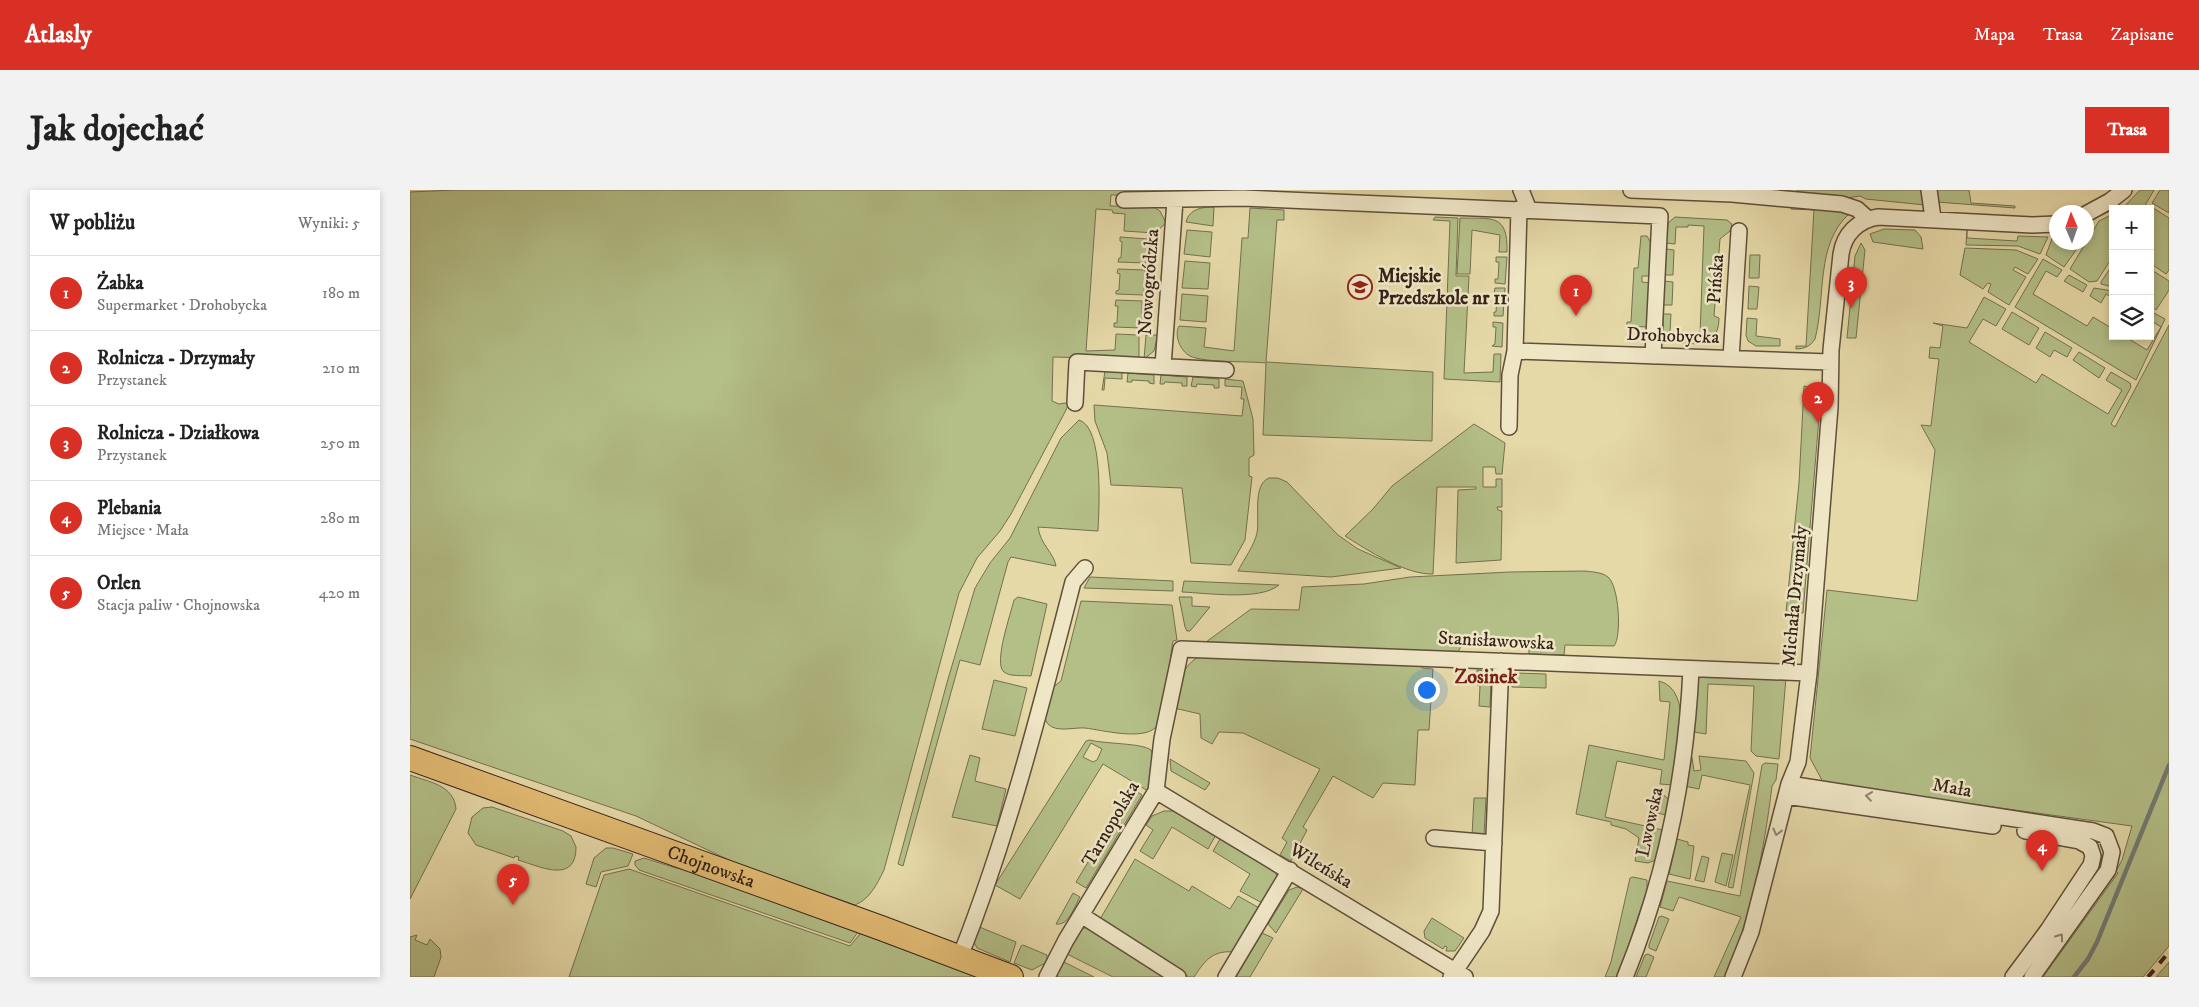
<!DOCTYPE html>
<html lang="pl">
<head>
<meta charset="utf-8">
<style>
  :root { --surface:#fff; --page:#f2f2f2; --text:#222; --muted:#767676; --line:#e0e0e0; --accent:#d93025 }
  body { margin:0; font-family:"IM FELL DW Pica",serif; background:var(--page); color:var(--text) }
  .controls { position:absolute; right:15px; top:15px; display:grid; overflow:hidden; border-radius:0px; box-shadow:0 2px 8px #0003 }
  .controls button { width:45px; height:45px; display:grid; place-items:center; padding:0; border:0; border-bottom:1px solid var(--line); background:var(--surface); color:var(--text); font:25px sans-serif }
  .compass { position:absolute; left:1639px; top:15px; width:45px; height:45px; border-radius:50%; background:var(--surface); box-shadow:0 2px 8px #0003; rotate:358deg }
  .you { position:absolute; left:1016px; top:499px; width:18px; height:18px; margin:-12px; border:4px solid #fff; border-radius:50%; background:#1a73e8; box-shadow:0 0 0 8px #1a73e833 }
  .badge { display:grid; place-items:center; width:32px; height:32px; border-radius:50%; background:var(--accent); color:#fff; font-size:16px; font-weight:700 }
  .pin { position:absolute; translate:-50% -41px; filter:drop-shadow(0 1px 2px #0008) }
  .pin::after { content:''; position:absolute; top:26px; width:18px; height:15px; background:inherit; clip-path:polygon(0 0,100% 0,50% 100%) }
  .list { margin:0; padding:0; list-style:none }
  h2 { display:flex; justify-content:space-between; align-items:center; height:65px; margin:0; padding:0 20px; font-size:21px }
  h2 small { font-size:16px; font-weight:400; color:var(--muted) }
  .list li { display:grid; grid-template-columns:32px 1fr auto; gap:15px; align-items:center; box-sizing:border-box; height:75px; padding:0 20px; border-top:1px solid var(--line) }
  .list b { display:block; font-size:19px; white-space:nowrap }
  .list p { margin:0; font-size:16px; white-space:nowrap; color:var(--muted) }
  .list em { font-size:16px; font-style:normal; color:var(--muted) }
  .icon { flex:none; width:28px; height:28px; fill:none; stroke:currentColor; stroke-width:2; stroke-linecap:round; stroke-linejoin:round }
  .map { position:relative; flex:none; width:1759px; height:787px; overflow:hidden; border-radius:0px }
  header { display:flex; align-items:center; gap:30px; box-sizing:border-box; height:70px; padding:0 25px; background:var(--accent); color:#fff }
  header strong { font-size:24px }
  nav { display:flex; gap:28px; margin-inline-start:auto; font-size:18px }
  .intro { display:flex; align-items:center; justify-content:space-between; box-sizing:border-box; height:120px; padding:0 30px }
  h1 { margin:0; font-size:35px }
  .button { padding:12px 22px; border-radius:0px; background:var(--accent); color:#fff; font-size:18px; font-weight:700 }
  main { display:flex; gap:30px; padding:0 30px }
  aside { flex:1; background:var(--surface); border-radius:0px; box-shadow:0 2px 8px #0003 }
  .map>svg:first-child { display:block }
  .green { fill:#b4bf88; stroke:#747050; fill-rule:evenodd }
  .lines { fill:none; stroke-linecap:round; stroke-linejoin:round }
  .stream { stroke:#727b75; stroke-width:4.5 }
  .street-casing { stroke:#604f3c; stroke-width:18 }
  .primary-casing { stroke:#342118; stroke-width:26 }
  .street { stroke:#efe6c6; stroke-width:15 }
  .primary { stroke:#e3bc74; stroke-width:24 }
  .rail { stroke:#342118; stroke-width:4; stroke-dasharray:9 9; stroke-linecap:butt }
  .oneway { stroke:#92846f }
  .labels { text-anchor:middle; dominant-baseline:central; stroke-width:5; stroke-linejoin:round; paint-order:stroke }
  .poi-label { font-size:19px; font-weight:bold; fill:#342118; stroke:#efe6c6; text-anchor:start }
  .street-label { font-size:19px; fill:#342118; stroke:#efe6c6 }
  .neighbourhood-label { font-size:20px; font-weight:bold; fill:#7a1f14; stroke:#efe6c6 }
</style>
</head>
<body>
<header>
<strong>Atlasly</strong>
<nav><a>Mapa</a><a>Trasa</a><a>Zapisane</a></nav>
</header>
<div class="intro"><h1>Jak dojechać</h1><a class="button">Trasa</a></div>
<main>
<aside>
<h2>W pobliżu<small>Wyniki: 5</small></h2>
<ul class="list">
<li><span class="badge">1</span><div><b>Żabka</b><p>Supermarket · Drohobycka</p></div><em>180 m</em></li>
<li><span class="badge">2</span><div><b>Rolnicza - Drzymały</b><p>Przystanek</p></div><em>210 m</em></li>
<li><span class="badge">3</span><div><b>Rolnicza - Działkowa</b><p>Przystanek</p></div><em>250 m</em></li>
<li><span class="badge">4</span><div><b>Plebania</b><p>Miejsce · Mała</p></div><em>280 m</em></li>
<li><span class="badge">5</span><div><b>Orlen</b><p>Stacja paliw · Chojnowska</p></div><em>420 m</em></li>
</ul>
</aside>
<div class="map">
<svg width="1759" height="787" viewBox="0 0 1759 787">
  <rect width="100%" height="100%" fill="#e6d9a8"/>
  <filter id="stains"><feTurbulence type="fractalNoise" baseFrequency=".004" numOctaves="4"/><feColorMatrix values="0 0 0 0 .2 0 0 0 0 .09 0 0 0 0 .02 0 0 0 .5 -.17"/></filter>
  <radialGradient id="worn" r=".72"><stop offset=".6" stop-color="#630" stop-opacity="0"/><stop offset="1" stop-color="#630" stop-opacity=".3"/></radialGradient>
  <path class="green" d="M45,0h731l-8,5h-67l-1,11h42l8,5 6,12 -11,10 -31,-2 1,-17 -12,-1 -1,-3 -16,-1 -10,142 29,-1 1,-16 23,1v24l-86,-2 -1,44 7,3 6,-1 3,2 -2,5 -55,104 -11,17 -23,27 -18,35 -75,277c-7,14 -14,29 -29,35l-122,-43 -97,-46 -226,-77v-547z
    M1387,0h126l2,15 -59,-6 -6,-3 -14,2 -49,-3z
    M1524,0h35l2,13 44,3v2l-78,-6z
    M1730,0h14l-11,19h-21z
    M1750,0h9v23l-17,-10z
    M1382,15l38,3 20,5c-35,30 -24,85 -35,126 -4,7 -11,10 -19,10v-3h10l8,-136 -23,-1z
    M1740,16l19,12v52l-3,4 -16,-11z
    M804,17l-1,19 -27,-4c3,-13 16,-15 28,-15z
    M840,18l34,2v10h-7l-11,142 167,10 -1,69 -169,-6 3,-72c-18,-2 -61,0 -76,-7 -10,-5 -16,-21 -11,-30l27,2 -2,19 30,4 8,-113h6z
    M1703,24v42l-16,25 -8,1 -19,-13 29,-48z
    M1025,27l23,1 -2,58h13l-5,97 29,-1 1,-18h7l-1,28 -56,-3 6,-158 -17,-1z
    M1265,27l52,3 5,4 -2,7 -10,8 -6,77 5,2c0,31 -26,27 -49,23l-7,-8v-19h8l-1,18h13v3h17l4,-109 -16,-1v2h-12l-1,17 -9,-1 2,-20z
    M1050,28c32,1 48,-5 47,34h-8l1,-17 -28,-5 -2,44h-13z
    M1557,38v10l50,3 1,-5 30,1 -8,17 -22,-8 -52,-1z
    M1474,39l31,1 6,7 2,12 -50,-7 -3,-8z
    M777,40l25,2 -2,25 -26,-3z
    M1646,45v7l25,1 -17,24 -18,-12 7,-19z
    M1231,46h6l4,7 -1,33h-8v6l8,1 -3,44 -20,-1v-4h4l3,-54h4z
    M710,47l28,2 -2,24 -28,-1 1,-4h2l1,-16 -2,-1z
    M1451,53l4,7 -9,88h-9l8,-82z
    M1555,58l51,2 22,9 -10,15 -13,-7 -2,3 13,7 -17,28 -21,-13 3,-8 -3,-1 -5,6 -23,-14z
    M1256,59l8,1 -1,25h-8z
    M1340,65h10l-1,23h-10z
    M1086,67h11l-2,27 -10,-1v-4h3l1,-17h-3z
    M1633,69l19,11 -5,7 -11,-6 -13,23 54,32 6,-9 20,12v7h11l23,14 14,-23 -11,-7 4,-7 11,6 -29,61 -121,-73z
    M775,71l25,2 -2,26 -26,-1z
    M1703,74v23l-12,-3v-2z
    M708,79l27,1 -1,25 -28,-1v-3l3,-1 1,-16 -3,-1z
    M1740,79l19,12v9l-13,20 -6,-4z
    M1659,85l18,10 -4,7 -19,-11z
    M1254,91l9,1 -1,23h-9z
    M1339,96l10,1 -2,22h-9z
    M1085,98h10l-2,28h-9v-4h2l1,-17 -3,-1z
    M1684,98l19,3v7l-7,-4 -5,9 -11,-7z
    M772,104l26,2 -2,26 -26,-2z
    M1574,107l22,12 -10,17 -13,-7 -14,23 67,41 6,-9 66,40 14,-24 -16,-10 5,-8 19,11 1,4 -20,37 4,3 54,-102v621l-26,31h-100l75,-104 -2,-2 6,-11 10,-34 -308,-42 -14,-26 17,-168 90,11 18,-151 -14,-25 10,1 8,-67 -10,-1 1,-11 10,1 3,-22 -10,-3 34,5z
    M706,110l26,1v27l-28,-1v-4h3l1,-17h-3z
    M1602,122l27,16 -10,17 -27,-16z
    M1337,128l10,1 -1,17 24,3v7h-24l-8,-5 -2,-6z
    M1083,132l10,1 -1,24 -10,-1 3,-2 1,-17h-3z
    M1635,142l27,16 -5,9 -13,-7 -4,7 -14,-9z
    M736,145h12l-4,16 -10,8z
    M1669,162l26,16 -6,10 -26,-18z
    M695,181l17,1v7l-17,-1 -1,12h-2z
    M718,183l26,2v9l-5,-1v-2l-17,-1v2h-5z
    M751,185l26,2v9h-5v-3l-17,-1 -1,2h-4z
    M783,187l26,2v9h-5v-3l-17,-1 -1,3 -5,-1z
    M815,189l18,2 10,38 1,36 -5,3v18l3,1 -7,63 -14,25 -40,-2 -9,-75 -71,-3 -4,-32 -12,-32 -1,-16 148,11 2,-17h-3l1,-12 -17,-1z
    M1394,196l6,1 10,18 -17,208 -17,-1 13,-129z
    M669,230c25,7 20,89 19,111l-60,-4c2,17 16,26 18,39l-45,-9 -3,5 -28,103 -20,-5 -57,206 -5,-2 50,-185 27,-91 15,-25 20,-25 51,-100z
    M1064,234l31,19 -3,31h-6l-1,-7h-12v20h13v-8h6v28h-5l1,3 4,1 -1,49 -45,3 2,-73 18,-1v-2h-39l-4,87c-27,1 -66,-24 -88,-38l28,-27 19,-23z
    M859,288h9l9,4 51,53 20,14 43,19 -70,9 -93,-6c6,-12 16,-25 19,-38 3,-15 -5,-48 12,-55z
    M1175,381c7,1 17,1 23,6 11,9 14,59 6,69l-49,-1 -1,10 -35,-1v-13l-63,-2 -9,14 -251,-11 45,-33 48,1 3,-23 62,-3 46,-7 100,-5z
    M680,387l83,4v10l-89,-3z
    M774,391l95,4c-19,16 -72,8 -97,7z
    M608,407l29,7 -16,72c-8,-1 -21,1 -27,-4 -11,-8 7,-59 10,-72z
    M769,407h13v9l18,1 -20,24h-3l-2,-4z
    M671,411l91,4 5,35 -4,1c-3,16 -8,75 -17,86 -13,14 -54,3 -71,1 -10,-1 -29,5 -37,-4 -7,-8 -1,-24 0,-33l13,-10z
    M790,466l222,6v6l11,1 -4,61h-11l-3,55 -32,-2 -10,15 -40,-22 -30,51 4,3 -16,31 -11,-6 7,-13 -5,-4 38,-69 -77,-36 -24,-1 -7,12 -11,-6 -1,-24 -26,-6c4,-20 5,-41 26,-52z
    M1067,480l8,1 6,7 -1,29 -11,-1 1,-20 -3,-1z
    M1107,483l29,1v14l-34,-1v-10z
    M1289,485l87,3 -7,81 -23,-3 -5,-5 3,-65 -46,-2 -2,50 -12,-2 1,-52z
    M584,490l33,8 -12,48 -33,-7z
    M1249,491c36,9 18,77 15,104l-14,-1 2,-14 -45,-9 -12,56 58,13 3,-15 -9,-2 4,-20 10,8 -15,59 -8,3 -13,-2 4,-23 -13,-9 -15,-4v-3l-35,-8 13,-69 75,15 6,-58 -10,-1z
    M680,550c15,4 52,3 61,10l5,13 -8,28 -45,-27 -83,135 -25,-14 91,-144zM681,553l11,6 -5,11 -4,2 -10,-5z
    M560,565l10,3 -5,23 31,8 -9,37 -45,-9z
    M1289,566l47,5 8,12 -21,115 -5,-1 22,-102 -48,-10 -3,14 -15,-3 5,-26 3,-3 2,14 7,-1z
    M760,569l40,24 -5,7 -34,-19z
    M1355,573l13,1 -2,16 -4,6c-8,66 -21,129 -46,191h-12l27,-60 -62,-20 -6,14 -13,-4 7,-26 73,15 22,-131z
    M0,585c19,7 44,10 46,34l-46,90z
    M723,599l9,6 -18,30 -10,-6z
    M1064,608h12l-2,37 -12,1z
    M82,617l71,24 8,5 5,11c0,38 -37,19 -58,13l1,-3 -4,-1 -1,2 -38,-13 -8,-12 4,-16 11,-9z
    M754,621h13l40,22 -9,16 -36,-22 -19,32 -13,-8 13,-21 -7,-5 6,-9z
    M701,634l10,6 -35,58 -10,-6z
    M812,646l53,33 2,9 -13,26 -24,-13 10,-17 -37,-23z
    M1267,649l11,3v3l6,1 -4,33 -21,-5z
    M196,658h7l20,6 -5,12 -27,6 -5,15 -10,-3 8,-26z
    M1312,663l11,2 -7,31 -11,-4z
    M1292,666l7,2 -5,24 -9,-2z
    M234,668l32,10 33,6 152,54 -11,15 -211,-73 -4,-5v-4z
    M725,669l54,32 3,-5 38,23 8,-13 23,13 -25,43c-23,-2 -30,7 -42,25h-5l-90,-56z
    M219,679l221,77 14,-17 122,48h-417l35,-102z
    M1223,687l14,3v10l-29,87h-13l6,-15 19,-84z
    M887,697l6,2 -27,44 -8,-9 21,-34z
    M663,703l7,4c-6,10 -11,29 -24,27z
    M1252,726l7,3 -13,32 -7,-3v-3l10,-28z
    M1022,728l32,20 -9,13h-9l1,-4 -2,-1 -2,3 -18,-11 -1,-7z
    M567,736l39,16 -6,20 -33,-14 -4,-8z
    M674,738h6l81,49h-58l-48,-24 14,-23z
    M852,743l11,5 -23,39h-14z
    M7,745l-2,5 12,5 3,-6 10,10 1,8 -7,20h-24v-40z
    M613,755l24,10v7l-15,8 -18,-7 7,-17z
    M1238,764l6,3 -8,20h-10l9,-22z
    M652,772l4,1 28,14h-36l-1,-4z
    M1759,772v15h-13z"/>
  <g class="lines">
    <path class="stream" d="M1664,787l14,-18 9,-17 72,-177"/>
    <defs>
      <path id="street" d="M1111,0l8,20
        M1221,0l101,4 110,10 15,5 11,10
        M1519,0l4,28
        M714,10l119,-2 417,18 -7,140
        M1676,24l24,-13 14,-11
        M1105,161l315,11
        M1321,168l8,-127
        M753,176l12,-166
        M665,213l2,-41 149,8
        M1099,237l1,-52 5,-24 4,-142
        M1379,594l304,47 13,5 6,16 -4,18 -76,107
        M746,601l309,186
        M1376,606l207,30
        M1024,648l60,5
        M671,725l97,62
        M550,767c49,-124 80,-247 113,-375l12,-14
        M637,787l19,-37 90,-149 6,-52 19,-90 628,24
        M816,787l64,-107
        M1041,787l31,-46 9,-20 10,-250
        M1215,787c40,-97 61,-203 66,-307
        M1323,787l18,-45 38,-148 9,-22 11,-89 21,-266 1,-57 10,-96c3,-20 17,-34 37,-37l154,8 24,-1
        M1603,787l35,-47 43,-65 2,-9 -3,-9 -11,-6 -54,-10"/>
      <g id="primary">
        <path id="s1" d="M0,568l471,170 130,49"/>
      </g>
    </defs>
    <use href="#street" class="street-casing"/>
    <use href="#primary" class="primary-casing"/>
    <use href="#street" class="street"/>
    <use href="#primary" class="primary"/>
    <path class="rail" d="M1738,787l21,-25"/>
  </g>
  <defs><path id="oneway-chevron" d="M-2-3.5L2.5 0L-2 3.5" fill="none" stroke-width="1.6" stroke-linecap="round" stroke-linejoin="round" transform="scale(1.25)"/></defs>
  <g class="oneway">
    <use href="#oneway-chevron" transform="translate(1459 606) rotate(-172)"/>
    <use href="#oneway-chevron" transform="translate(1367 642) rotate(104)"/>
    <use href="#oneway-chevron" transform="translate(1650 747) rotate(-54)"/>
  </g>
  <defs>
    <symbol id="school-ring" viewBox="-11 -11 22 22"><circle r="9.5" fill="#efe6c6" stroke="#8f2418" stroke-width="1.5"/><path d="M0-5L7-2L0 1L-7-2ZM-4 1L0 2.5L4 1V4Q0 6-4 4Z" fill="#8f2418"/></symbol>
  </defs>
  <g fill-rule="evenodd">
    <use href="#school-ring" x="936" y="83" width="28" height="28"/>
  </g>
  <g class="labels">
    <g class="poi-label">
      <text x="968" y="86">Miejskie<tspan x="968" dy="22">Przedszkole nr 11</tspan></text>
    </g>
    <g class="street-label">
      <text transform="translate(1306 89) rotate(-86)">Pińska</text>
      <text transform="translate(739 92) rotate(-86)">Nowogródzka</text>
      <text transform="translate(1263 146) rotate(2)">Drohobycka</text>
      <text transform="translate(1385 406) rotate(-85)">Michała Drzymały</text>
      <text transform="translate(1086 451) rotate(3)">Stanisławowska</text>
      <text transform="translate(1542 598) rotate(10)">Mała</text>
      <text transform="translate(1240 632) rotate(-78)">Lwowska</text>
      <text transform="translate(701 634) rotate(-60)">Tarnopolska</text>
      <text transform="translate(911 676) rotate(31)">Wileńska</text>
      <text stroke="none"><textPath href="#s1" startOffset="320">Chojnowska</textPath></text>
    </g>
    <g class="neighbourhood-label">
      <text x="1076" y="487">Zosinek</text>
    </g>
  </g>
  <rect width="100%" height="100%" filter="url(#stains)"/>
  <rect width="100%" height="100%" fill="url(#worn)"/>
</svg>
<div class="controls">
<button>+</button>
<button>−</button>
<button><svg class="icon" aria-label="layers" viewBox="0 0 24 24"><path d="M12 4l9 5-9 5-9-5zM3 14l9 5 9-5"/></svg></button>
</div>
<svg class="compass" viewBox="-18 -18 36 36"><path d="M0-13l5 13h-10z" fill="#e53935"/><path d="M0 13l5-13h-10z" fill="#767676"/></svg>
<div class="you"></div>
<div class="pin badge" style="left:1166px;top:126px">1</div>
<div class="pin badge" style="left:1408px;top:233px">2</div>
<div class="pin badge" style="left:1441px;top:118px">3</div>
<div class="pin badge" style="left:1632px;top:681px">4</div>
<div class="pin badge" style="left:103px;top:715px">5</div>
</div>
</main>
</body>
</html>
